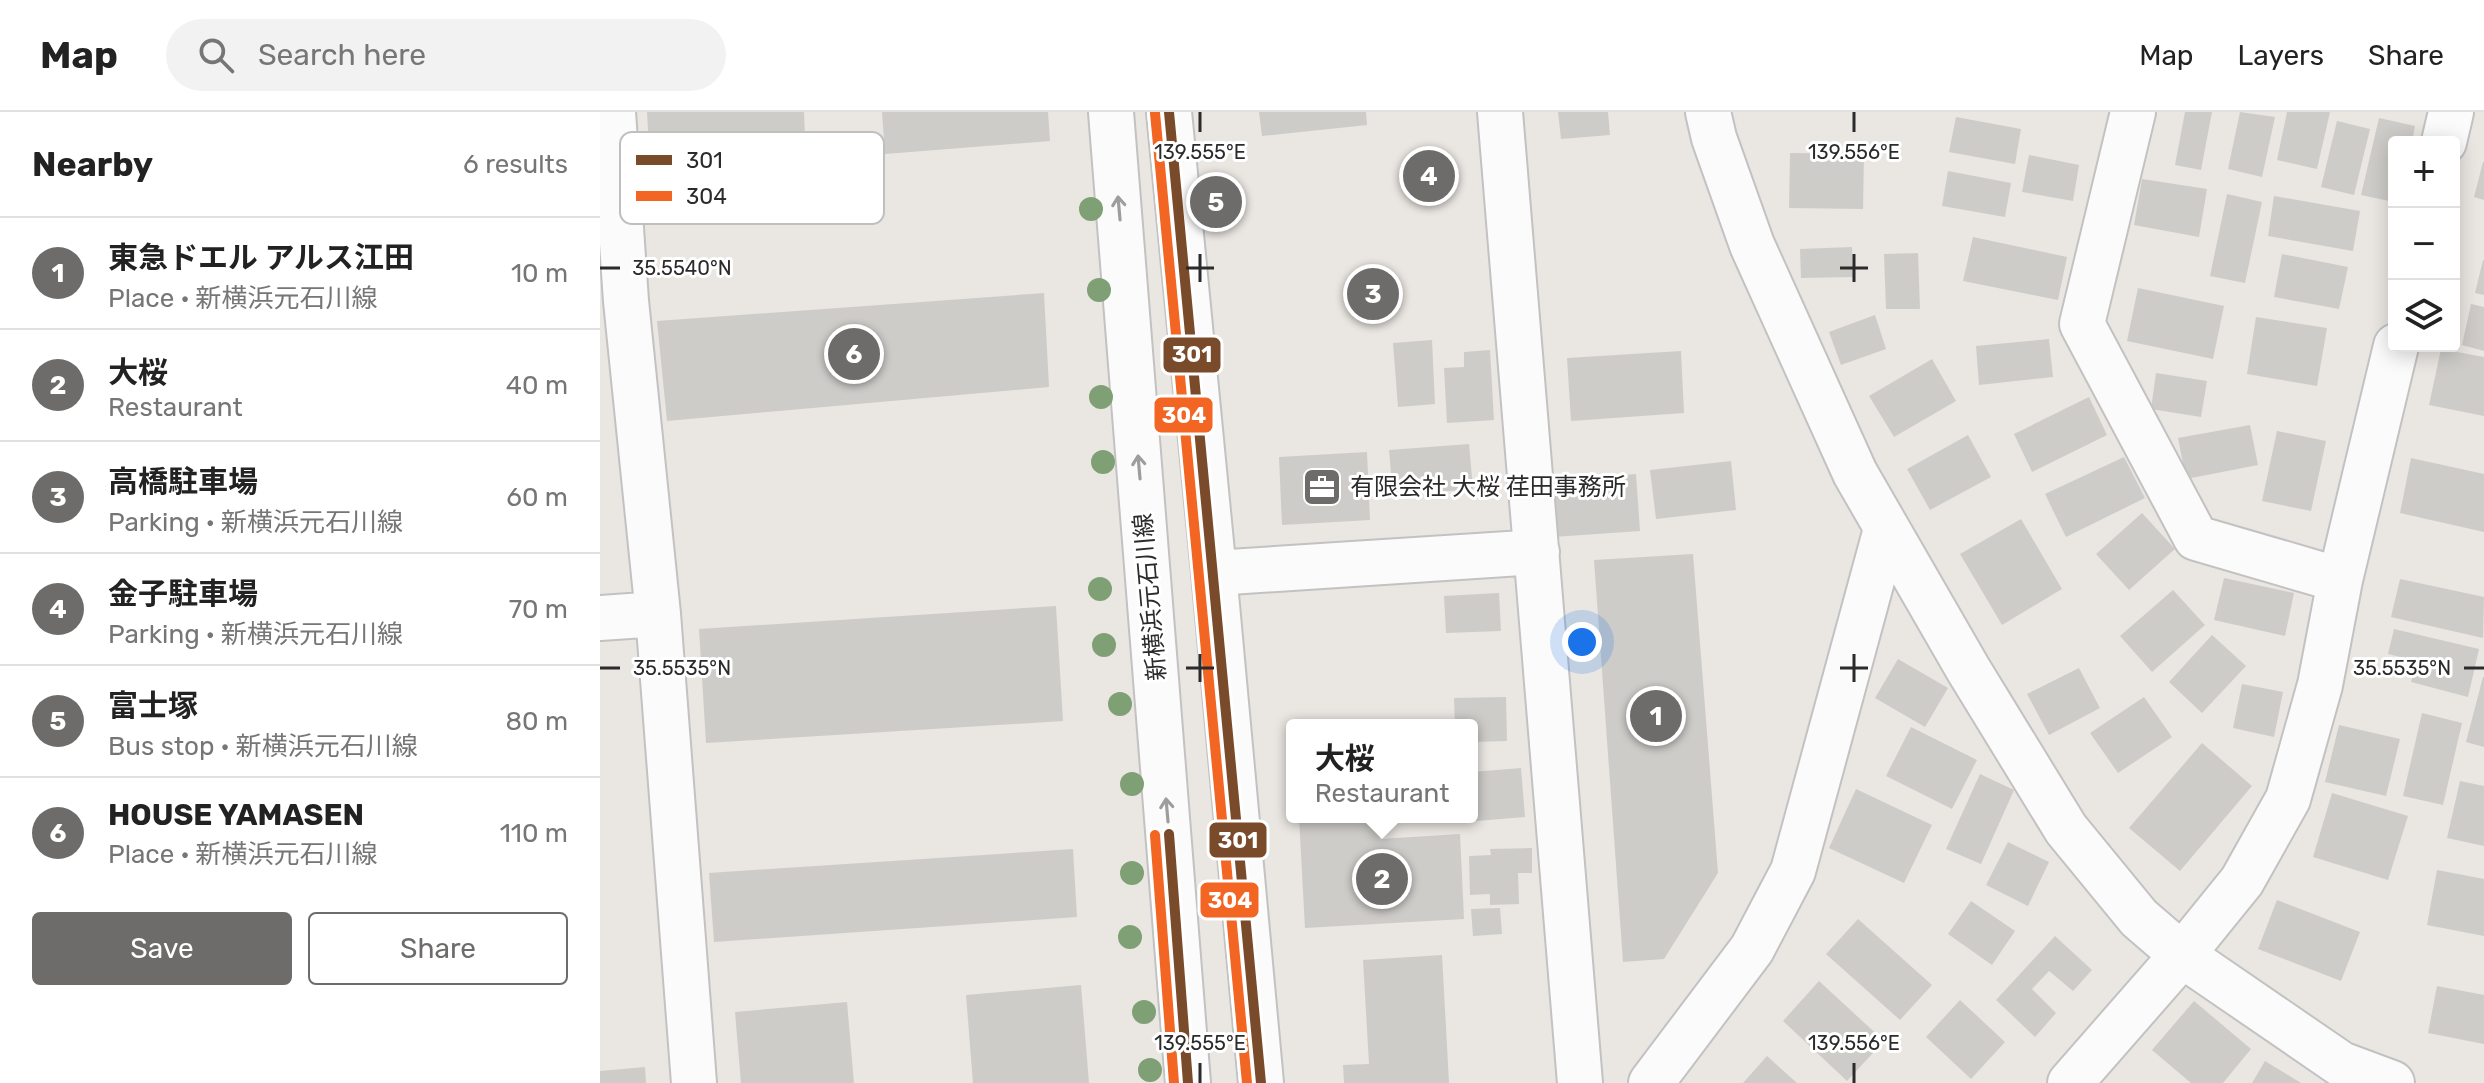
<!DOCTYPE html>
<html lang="en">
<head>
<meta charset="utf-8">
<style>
  :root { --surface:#fff; --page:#f2f2f2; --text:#222; --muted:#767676; --line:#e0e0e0; --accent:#6e6c6b }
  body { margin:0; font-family:Rubik,"Noto Sans JP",sans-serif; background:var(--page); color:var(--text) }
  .controls { position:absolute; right:24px; top:24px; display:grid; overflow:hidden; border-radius:8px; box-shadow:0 4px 20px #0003 }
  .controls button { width:72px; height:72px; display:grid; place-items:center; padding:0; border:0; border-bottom:2px solid var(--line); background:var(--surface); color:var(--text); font:40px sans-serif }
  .you { position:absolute; left:982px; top:530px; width:28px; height:28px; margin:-20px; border:6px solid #fff; border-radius:50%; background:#1a73e8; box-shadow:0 0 0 12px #1a73e833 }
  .badge { display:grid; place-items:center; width:52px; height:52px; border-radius:50%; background:var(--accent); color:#fff; font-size:26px; font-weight:700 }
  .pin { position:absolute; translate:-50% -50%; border:4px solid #fff; box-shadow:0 2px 8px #0006 }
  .popup { position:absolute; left:686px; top:607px; width:192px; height:104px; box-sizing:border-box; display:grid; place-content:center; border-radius:8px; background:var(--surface); filter:drop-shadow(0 2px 6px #0005); font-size:26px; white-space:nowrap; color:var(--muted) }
  .popup b { font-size:30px; color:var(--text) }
  .popup::after { content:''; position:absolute; left:50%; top:100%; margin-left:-16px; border:16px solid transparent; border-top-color:var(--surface) }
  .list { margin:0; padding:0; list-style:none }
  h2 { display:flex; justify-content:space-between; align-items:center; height:104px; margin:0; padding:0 32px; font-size:34px }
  h2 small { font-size:26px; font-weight:400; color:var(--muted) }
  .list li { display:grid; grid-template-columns:52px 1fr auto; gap:24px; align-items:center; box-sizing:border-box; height:112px; padding:0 32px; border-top:2px solid var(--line) }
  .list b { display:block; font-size:30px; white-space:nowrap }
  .list p { margin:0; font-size:26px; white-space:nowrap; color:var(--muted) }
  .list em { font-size:26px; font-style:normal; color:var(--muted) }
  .actions { display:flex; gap:16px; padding:24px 32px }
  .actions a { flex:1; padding:18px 0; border:2px solid var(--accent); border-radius:8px; text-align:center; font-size:28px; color:var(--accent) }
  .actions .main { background:var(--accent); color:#fff }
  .icon { flex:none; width:44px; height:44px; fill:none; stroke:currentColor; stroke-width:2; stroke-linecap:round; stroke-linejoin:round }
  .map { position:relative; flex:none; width:1884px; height:971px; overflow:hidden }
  header { display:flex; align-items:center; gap:48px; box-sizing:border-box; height:112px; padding:0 40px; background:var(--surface); border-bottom:2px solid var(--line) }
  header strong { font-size:38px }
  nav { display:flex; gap:44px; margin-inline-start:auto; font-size:28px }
  .search { width:560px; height:72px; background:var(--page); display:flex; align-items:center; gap:20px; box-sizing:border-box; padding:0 28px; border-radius:44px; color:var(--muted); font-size:30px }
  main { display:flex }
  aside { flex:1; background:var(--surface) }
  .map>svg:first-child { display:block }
  .building { fill:#ceccc9 }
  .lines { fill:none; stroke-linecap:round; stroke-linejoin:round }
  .minor-casing { stroke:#c3c2c2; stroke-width:48 }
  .tertiary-casing { stroke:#c3c2c2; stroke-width:48 }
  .minor { stroke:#fcfbfb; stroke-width:44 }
  .tertiary { stroke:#fcfbfb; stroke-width:44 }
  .bus-1-casing { stroke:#fff; stroke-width:16 }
  .bus-2-casing { stroke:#fff; stroke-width:16 }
  .bus-1 { stroke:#7a4b2a; stroke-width:10 }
  .bus-2 { stroke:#f26522; stroke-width:10 }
  .tree { fill:#7fa075 }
  .oneway { stroke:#9e9d9d }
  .ticks { fill:none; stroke:#2b2b2b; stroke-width:3 }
  .labels { text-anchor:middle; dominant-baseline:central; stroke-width:6; stroke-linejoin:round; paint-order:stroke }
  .poi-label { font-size:24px; fill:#2b2b2b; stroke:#fff; text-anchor:start }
  .street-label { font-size:24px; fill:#2b2b2b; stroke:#fff }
  .key { fill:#fff; stroke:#bfbfbf; stroke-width:2 }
  .key-label { font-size:22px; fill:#2b2b2b }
  .ticks-label { font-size:20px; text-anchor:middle; fill:#2b2b2b; stroke:#fff; stroke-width:6; stroke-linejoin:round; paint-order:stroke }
  .line-badge { stroke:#fff; stroke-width:3 }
  .badge-label { font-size:22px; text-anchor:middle; font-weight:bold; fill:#fff }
</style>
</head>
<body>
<header>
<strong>Map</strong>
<div class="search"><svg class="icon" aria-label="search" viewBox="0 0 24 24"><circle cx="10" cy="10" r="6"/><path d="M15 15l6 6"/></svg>Search here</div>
<nav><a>Map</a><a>Layers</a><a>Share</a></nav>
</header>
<main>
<aside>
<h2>Nearby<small>6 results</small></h2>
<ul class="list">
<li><span class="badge">1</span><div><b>東急ドエル アルス江田</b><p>Place · 新横浜元石川線</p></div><em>10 m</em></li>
<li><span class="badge">2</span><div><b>大桜</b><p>Restaurant</p></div><em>40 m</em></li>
<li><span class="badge">3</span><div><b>高橋駐車場</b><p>Parking · 新横浜元石川線</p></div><em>60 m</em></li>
<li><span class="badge">4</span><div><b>金子駐車場</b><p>Parking · 新横浜元石川線</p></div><em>70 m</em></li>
<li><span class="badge">5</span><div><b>富士塚</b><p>Bus stop · 新横浜元石川線</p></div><em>80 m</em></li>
<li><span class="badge">6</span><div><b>HOUSE YAMASEN</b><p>Place · 新横浜元石川線</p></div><em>110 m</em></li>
</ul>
<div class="actions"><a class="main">Save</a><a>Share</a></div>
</aside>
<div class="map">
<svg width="1884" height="971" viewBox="0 0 1884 971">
  <rect width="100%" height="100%" fill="#eae6e2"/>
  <path class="building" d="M47,0h157l1,25 -156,11z
    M282,0h166l2,29 -165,13z
    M659,0h107l1,13 -105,11z
    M958,0h50l2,23 -49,4z
    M1585,0h27l-11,58 -26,-5z
    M1640,0l35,5 -13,60 -34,-8z
    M1687,0h43l-13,57 -40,-9z
    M1356,5l65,12 -6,35 -66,-12z
    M1779,6l36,8 -3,16h-18v60l-33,-7z
    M1737,9l33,8 -16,66 -33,-8z
    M1190,41l74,1 -1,55 -74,-1z
    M1429,43l50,10 -6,36 -51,-9z
    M1883,50h1v38l-10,-3z
    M1348,59l63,12 -6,34 -63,-11z
    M1542,67l65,10 -8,48 -65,-12z
    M1627,82l35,8 -17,81 -35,-7z
    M1674,84l86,15 -7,40 -85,-15z
    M1373,125l94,20 -9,43 -95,-19z
    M1252,135l1,30 -52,1 -1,-29z
    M1318,141l2,56h-34l-2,-55z
    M1682,142l66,13 -9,42 -65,-12z
    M1883,148h1v35l-9,-2z
    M1538,176l86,18 -11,53 -86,-18z
    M444,181l5,94 -382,34 -10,-100z
    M1871,192l13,3v44l-22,-6z
    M1275,203l11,34 -45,16 -12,-33z
    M1656,205l71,11 -10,58 -70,-12z
    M1449,227l4,38 -74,8 -3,-39z
    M832,228l3,64 -37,3 -5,-64z
    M1841,237l43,8v59l-55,-11z
    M890,238l4,70 -47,3 -3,-55 20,-1v-15z
    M1081,239l3,62 -113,8 -4,-63z
    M1332,247l24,42 -62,36 -25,-41z
    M1556,261l51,8 -6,36 -50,-8z
    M1489,285l18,38 -75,37 -18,-38z
    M1650,313l8,40 -72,14 -8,-41z
    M1677,319l49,10 -15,70 -49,-10z
    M1368,323l23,42 -61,33 -23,-41z
    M869,332l4,45 -80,7 -4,-46z
    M767,340l3,68 -88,5 -3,-68z
    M1524,345l21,41 -79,39 -21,-43z
    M1811,346l73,16v58l-84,-19z
    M1131,349l5,49 -80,9 -6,-49z
    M1036,362l4,57 -87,6 -4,-56z
    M1542,401l33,36 -46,41 -33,-36z
    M1421,407l41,70 -60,36 -42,-71z
    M1093,442l25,319 -54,86 -41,3 -29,-402z
    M1624,466l70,15 -9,43 -71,-16z
    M1800,467l84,18 -1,41 -92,-21z
    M1573,478l32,35 -53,47 -32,-36z
    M899,481l2,38 -55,2 -2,-37z
    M456,494l7,115 -357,22 -7,-114z
    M1794,517l85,20 -11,48 -57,-15 5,-21 -28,-7z
    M1612,523l34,31 -44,47 -33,-31z
    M1298,547l50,29 -23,39 -50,-29z
    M1479,556l21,40 -51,27 -22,-41z
    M1883,565h1v70l-18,-5z
    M1642,572l41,8 -9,45 -41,-9z
    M906,585l1,44 -35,1v-17h-17l-1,-27z
    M1544,585l28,40 -54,36 -28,-40z
    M1822,601l40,10 -19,82 -40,-9z
    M1739,613l61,14 -14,57 -61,-14z
    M1311,615l66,33 -25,49 -66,-33z
    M1602,631l50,43 -72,85 -51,-43z
    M921,656l4,49 -61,5v-5h8v-45z
    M1380,662l34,16 -33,74 -35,-15z
    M1860,669l24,5v60l-37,-8z
    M1256,677l76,36 -28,58 -75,-35z
    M1732,681l76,23 -20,64 -75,-23z
    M699,705h80l1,22 80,-5 4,85 -159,9z
    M1408,730l41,20 -21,44 -42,-21z
    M932,736v25h-14l1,31 -29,1v-11l-20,1 -1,-39 22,-1 -1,-6z
    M473,737l4,68 -363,25 -5,-69z
    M1837,758l47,9v57l-57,-11z
    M1677,788l83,32 -19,49 -83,-32z
    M1371,789l44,30 -23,34 -44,-31z
    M900,796l2,26 -29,2 -2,-27z
    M1258,807l74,66 -32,35 -74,-66z
    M1455,824l37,34 -19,21 -24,-20 -17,18 24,24 -21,24 -39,-37z
    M842,843l7,128h-105l-1,-18 26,-1 -6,-104z
    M1219,869l65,60 -37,40 -64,-60z
    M481,873l8,98h-116l-7,-88z
    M1837,874l47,9v49l-56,-11z
    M1360,888l45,42 -34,37 -45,-42z
    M1594,889l57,48 -28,34h-32l-39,-33z
    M247,890l7,81h-113l-6,-71z
    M1167,944l30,27h-54z
    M1665,949l36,22h-49z
    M45,955l1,16h-46v-12z"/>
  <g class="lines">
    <defs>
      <path id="minor" d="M13,0l13,189 32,313 36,469
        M900,0l80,971
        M1108,0l6,26 38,107 103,228 113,196 98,160 73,89 43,37 159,109 51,19
        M1533,0l-51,212 114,214 144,42
        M1844,30l7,-30
        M614,461l323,-21
        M0,506l58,-4
        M1051,971l101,-134 41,-78 93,-342
        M1470,971l112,-128 60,-74 46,-82 32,-114 20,-105 56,-234"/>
      <path id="tertiary" d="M511,0l77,971
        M569,0l45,461 47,510"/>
    </defs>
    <use href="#minor" class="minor-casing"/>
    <use href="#tertiary" class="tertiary-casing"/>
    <use href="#minor" class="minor"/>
    <use href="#tertiary" class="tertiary"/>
    <defs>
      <path id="bus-1" d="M569,0l92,971
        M569,722l19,249"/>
      <path id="bus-2" d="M555,1l92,970
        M555,723l19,248"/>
    </defs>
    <use href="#bus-1" class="bus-1-casing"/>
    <use href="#bus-2" class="bus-2-casing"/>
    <use href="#bus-1" class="bus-1"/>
    <use href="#bus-2" class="bus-2"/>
  </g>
  <g class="tree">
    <circle cx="491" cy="97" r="12"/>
    <circle cx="499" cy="178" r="12"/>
    <circle cx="501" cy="285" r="12"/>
    <circle cx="503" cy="350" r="12"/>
    <circle cx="500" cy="477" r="12"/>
    <circle cx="504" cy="533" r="12"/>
    <circle cx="520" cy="592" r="12"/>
    <circle cx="532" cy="672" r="12"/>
    <circle cx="532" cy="761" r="12"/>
    <circle cx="530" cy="825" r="12"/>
    <circle cx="544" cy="900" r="12"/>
    <circle cx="550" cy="958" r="12"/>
  </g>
  <defs><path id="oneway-shaft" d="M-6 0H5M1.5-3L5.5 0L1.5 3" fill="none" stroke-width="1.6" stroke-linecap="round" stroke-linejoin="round" transform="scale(2)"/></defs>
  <g class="oneway">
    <use href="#oneway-shaft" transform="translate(519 96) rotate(-95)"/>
    <use href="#oneway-shaft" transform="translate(539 355) rotate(-95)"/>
    <use href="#oneway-shaft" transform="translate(567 698) rotate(-95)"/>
  </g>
  <path class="ticks" d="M600,0v20M1254,0v20M600,142v28M1254,142v28M0,156h20M586,156h28M1240,156h28M600,542v28M1254,542v28M0,556h20M586,556h28M1240,556h28M1864,556h20M600,951v20M1254,951v20"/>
  <defs>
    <symbol id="office-square" viewBox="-11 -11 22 22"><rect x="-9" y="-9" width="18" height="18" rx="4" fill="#6e6c6b" stroke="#fff"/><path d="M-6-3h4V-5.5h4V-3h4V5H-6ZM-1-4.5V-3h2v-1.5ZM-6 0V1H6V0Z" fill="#fff"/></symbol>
  </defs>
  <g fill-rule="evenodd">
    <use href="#office-square" x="700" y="353" width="44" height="44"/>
  </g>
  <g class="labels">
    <g class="poi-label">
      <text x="750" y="375">有限会社 大桜 荏田事務所</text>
    </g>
    <g class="street-label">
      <text transform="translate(550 485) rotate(-95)">新横浜元石川線</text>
    </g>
  </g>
  <rect x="20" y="20" width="264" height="92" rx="12" class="key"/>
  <rect x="36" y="43" width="36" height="10" fill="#7a4b2a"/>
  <rect x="36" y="79" width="36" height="10" fill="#f26522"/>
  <g class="key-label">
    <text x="86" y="56">301</text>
    <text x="86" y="92">304</text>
  </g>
  <g class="ticks-label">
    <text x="600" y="47">139.555°E</text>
    <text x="1254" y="47">139.556°E</text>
    <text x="82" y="163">35.5540°N</text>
    <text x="82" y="563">35.5535°N</text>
    <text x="1802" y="563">35.5535°N</text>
    <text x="600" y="938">139.555°E</text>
    <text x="1254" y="938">139.556°E</text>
  </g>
  <g class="line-badge">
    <rect x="562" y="224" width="60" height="38" rx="8" fill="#7a4b2a"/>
    <rect x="553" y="284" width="61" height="38" rx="8" fill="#f26522"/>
    <rect x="608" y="709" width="60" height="38" rx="8" fill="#7a4b2a"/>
    <rect x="599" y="769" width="61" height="38" rx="8" fill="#f26522"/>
  </g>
  <g class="badge-label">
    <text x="592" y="250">301</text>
    <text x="584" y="311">304</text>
    <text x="638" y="736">301</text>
    <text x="630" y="796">304</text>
  </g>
</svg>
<div class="controls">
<button>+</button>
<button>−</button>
<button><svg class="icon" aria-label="layers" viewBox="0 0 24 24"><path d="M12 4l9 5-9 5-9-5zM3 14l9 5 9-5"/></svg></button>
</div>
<div class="you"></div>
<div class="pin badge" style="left:1056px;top:604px">1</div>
<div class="pin badge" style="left:782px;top:767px">2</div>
<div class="popup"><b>大桜</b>Restaurant</div>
<div class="pin badge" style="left:773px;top:182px">3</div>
<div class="pin badge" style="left:829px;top:64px">4</div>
<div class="pin badge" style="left:616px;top:90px">5</div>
<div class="pin badge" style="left:254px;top:242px">6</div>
</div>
</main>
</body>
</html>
